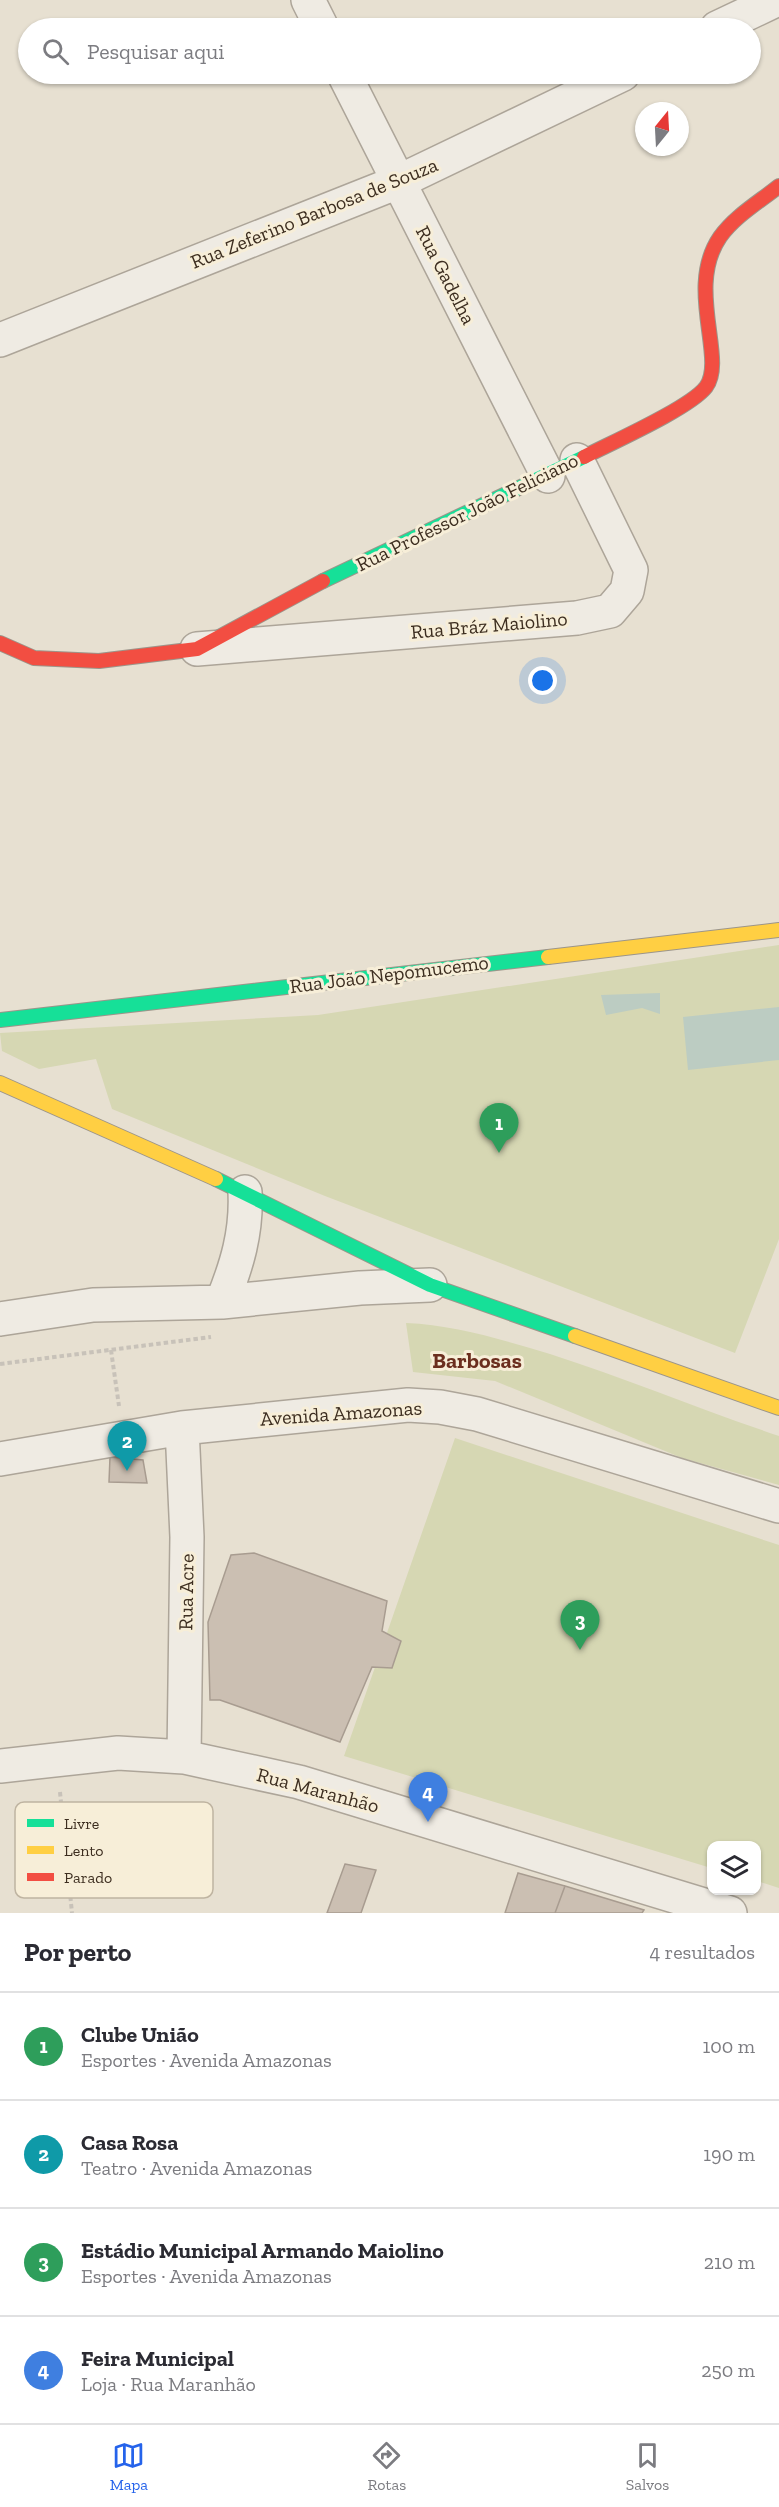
<!DOCTYPE html>
<html lang="pt">
<head>
<meta charset="utf-8">
<style>
  :root { --surface:#fff; --page:#f7f7f7; --text:#2b2b33; --muted:#7c7c81; --line:#e1e1e2; --accent:#2563eb }
  body { margin:0; font-family:"Zilla Slab",serif; background:var(--page); color:var(--text) }
  .controls { position:absolute; right:18px; bottom:18px; display:grid; overflow:hidden; border-radius:12px; box-shadow:0 2px 4px #0004 }
  .controls button { width:54px; height:54px; display:grid; place-items:center; padding:0; border:0; border-bottom:2px solid var(--line); background:var(--surface); color:var(--text); font:30px sans-serif }
  .compass { position:absolute; left:635px; top:102px; width:54px; height:54px; border-radius:50%; background:var(--surface); box-shadow:0 2px 4px #0004; rotate:18deg }
  .you { position:absolute; left:543px; top:681px; width:21px; height:21px; margin:-15px; border:4px solid #fff; border-radius:50%; background:#1a73e8; box-shadow:0 0 0 9px #1a73e833 }
  .badge { display:grid; place-items:center; width:39px; height:39px; border-radius:50%; background:var(--accent); color:#fff; font-size:20px; font-weight:700 }
  .pin { position:absolute; translate:-50% -50px; filter:drop-shadow(0 2px 3px #0008) }
  .pin::after { content:''; position:absolute; top:32px; width:21px; height:18px; background:inherit; clip-path:polygon(0 0,100% 0,50% 100%) }
  .list { margin:0; padding:0; list-style:none }
  h2 { display:flex; justify-content:space-between; align-items:center; height:78px; margin:0; padding:0 24px; font-size:26px }
  h2 small { font-size:20px; font-weight:400; color:var(--muted) }
  .list li { display:grid; grid-template-columns:39px 1fr auto; gap:18px; align-items:center; box-sizing:border-box; height:108px; padding:0 24px; border-top:2px solid var(--line) }
  .list b { display:block; font-size:22px; white-space:nowrap }
  .list p { margin:0; font-size:20px; white-space:nowrap; color:var(--muted) }
  .list em { font-size:20px; font-style:normal; color:var(--muted) }
  .icon { flex:none; width:33px; height:33px; fill:none; stroke:currentColor; stroke-width:2; stroke-linecap:round; stroke-linejoin:round }
  .map { position:relative; flex:none; width:779px; height:1913px; overflow:hidden }
  .search { position:absolute; background:var(--surface); box-shadow:0 2px 4px #0004; left:18px; right:18px; top:18px; height:66px; display:flex; align-items:center; gap:15px; box-sizing:border-box; padding:0 21px; border-radius:33px; color:var(--muted); font-size:22px }
  .sheet { height:510px; background:var(--surface) }
  nav { display:flex; justify-content:space-around; align-items:center; box-sizing:border-box; height:84px; border-top:2px solid var(--line); background:var(--surface); font-size:16px; color:var(--muted) }
  nav a { display:grid; justify-items:center; gap:3px }
  nav .on { color:var(--accent) }
  .map>svg:first-child { display:block }
  .green { fill:#d6d7b3 }
  .water { fill:#bcccc2 }
  .building { fill:#cbbfb2; stroke:#a89c90; stroke-width:1.5 }
  .lines { fill:none; stroke-linecap:round; stroke-linejoin:round }
  .street-casing { stroke:#ada599; stroke-width:36 }
  .fast-casing { stroke:#9c958a; stroke-width:16 }
  .slow-casing { stroke:#9c958a; stroke-width:16 }
  .jam-casing { stroke:#9c958a; stroke-width:16 }
  .path { stroke:#c8c2b9; stroke-width:4; stroke-dasharray:4.5 3; stroke-linecap:butt }
  .street { stroke:#efebe3; stroke-width:33 }
  .fast { stroke:#16e098; stroke-width:14 }
  .slow { stroke:#ffcf43; stroke-width:14 }
  .jam { stroke:#f24e42; stroke-width:14 }
  .labels { text-anchor:middle; dominant-baseline:central; stroke-width:6; stroke-linejoin:round; paint-order:stroke }
  .street-label { font-size:20px; fill:#3d2e20; stroke:#f7eed8 }
  .quarter-label { font-size:22px; font-weight:bold; fill:#6b2e1e; stroke:#f7eed8 }
  .key { fill:#f7eed8; stroke:#bfb4a1; stroke-width:1.5 }
  .key-label { font-size:16px; fill:#3d2e20 }
</style>
</head>
<body>
<div class="map">
<svg width="779" height="1913" viewBox="0 0 779 1913">
  <rect width="100%" height="100%" fill="#e7e0d1"/>
  <path class="green" d="M779,945v294l-44,114 -410,-157 -213,-87 -16,-50 -57,10 -37,-18 -2,-18 318,-18z
    M406,1323c49,2 97,17 144,31 77,25 152,56 229,82v49l-97,-27 -187,-77 -82,-9z
    M455,1438l324,107v343l-22,-7 -1,-35h-44l-1,22 -367,-112z"/>
  <path class="water" d="M660,993v21l-18,-6 -36,7 -5,-20z
    M779,1007v53l-91,10 -5,-53z"/>
  <path class="building" d="M110,1457l33,3 4,23 -38,-1z
    M254,1553l133,48 -5,30 19,10 -9,27 -20,-1 -32,75 -120,-42h-10l-2,-78 23,-67z
    M345,1864l31,6 -15,43h-34z
    M518,1873l47,13 -10,27h-50z
    M565,1886l79,24 -2,3h-87z"/>
  <g class="lines">
    <defs>
      <path id="street" d="M308,0l14,28
        M717,28l59,-28
        M344,74l204,402
        M0,340l398,-158 225,-108
        M197,649l380,-31 33,-7 17,-20 4,-21 -54,-110
        M222,1302c15,-37 25,-70 23,-110
        M0,1319l93,-14 129,-3 138,-14 70,-3
        M182,1428l5,109 -3,220
        M0,1459l182,-31 226,-23 32,2 37,7 302,92
        M0,1766l118,-13 66,4 115,25 431,131"/>
      <path id="fast" d="M323,581l261,-124
        M0,1020l548,-63
        M216,1179l214,106 145,51"/>
      <path id="slow" d="M548,957l231,-27
        M0,1083l216,96
        M575,1336l204,72"/>
      <path id="jam" d="M584,457c27,-14 106,-49 122,-70 21,-28 -21,-99 14,-150 15,-21 39,-35 59,-51
        M0,643l34,15 65,3 98,-12 126,-68"/>
    </defs>
    <use href="#street" class="street-casing"/>
    <use href="#fast" class="fast-casing"/>
    <use href="#slow" class="slow-casing"/>
    <use href="#jam" class="jam-casing"/>
    <path class="path" d="M111,1350l8,56
      M0,1364l211,-27
      M60,1792l12,121"/>
    <use href="#street" class="street"/>
    <use href="#fast" class="fast"/>
    <use href="#slow" class="slow"/>
    <use href="#jam" class="jam"/>
  </g>
  <g class="labels">
    <g class="street-label">
      <text transform="translate(314 213) rotate(-22)">Rua Zeferino Barbosa de Souza</text>
      <text transform="translate(446 275) rotate(63)">Rua Gadelha</text>
      <text transform="translate(467 512) rotate(-26)">Rua Professor João Feliciano</text>
      <text transform="translate(489 625) rotate(-5)">Rua Bráz Maiolino</text>
      <text transform="translate(389 974) rotate(-7)">Rua João Nepomucemo</text>
      <text transform="translate(341 1413) rotate(-4)">Avenida Amazonas</text>
      <text transform="translate(186 1592) rotate(-89)">Rua Acre</text>
      <text transform="translate(318 1790) rotate(15)">Rua Maranhão</text>
    </g>
    <g class="quarter-label">
      <text x="477" y="1360">Barbosas</text>
    </g>
  </g>
  <rect x="15" y="1802" width="198" height="96" rx="9" class="key"/>
  <rect x="27" y="1819" width="27" height="8" fill="#16e098"/>
  <rect x="27" y="1846" width="27" height="8" fill="#ffcf43"/>
  <rect x="27" y="1873" width="27" height="8" fill="#f24e42"/>
  <g class="key-label">
    <text x="64" y="1829">Livre</text>
    <text x="64" y="1856">Lento</text>
    <text x="64" y="1883">Parado</text>
  </g>
</svg>
<div class="controls">
<button><svg class="icon" aria-label="layers" viewBox="0 0 24 24"><path d="M12 4l9 5-9 5-9-5zM3 14l9 5 9-5"/></svg></button>
</div>
<svg class="compass" viewBox="-18 -18 36 36"><path d="M0-13l5 13h-10z" fill="#e53935"/><path d="M0 13l5-13h-10z" fill="#7c7c81"/></svg>
<div class="you"></div>
<div class="pin badge" style="left:499px;top:1153px;background:#2e9e5b">1</div>
<div class="pin badge" style="left:127px;top:1471px;background:#0f9aa8">2</div>
<div class="pin badge" style="left:580px;top:1650px;background:#2e9e5b">3</div>
<div class="pin badge" style="left:428px;top:1822px;background:#3f7fe0">4</div>
<div class="search"><svg class="icon" aria-label="search" viewBox="0 0 24 24"><circle cx="10" cy="10" r="6"/><path d="M15 15l6 6"/></svg>Pesquisar aqui</div>
</div>
<section class="sheet">
<h2>Por perto<small>4 resultados</small></h2>
<ul class="list">
<li><span class="badge" style="background:#2e9e5b">1</span><div><b>Clube União</b><p>Esportes · Avenida Amazonas</p></div><em>100 m</em></li>
<li><span class="badge" style="background:#0f9aa8">2</span><div><b>Casa Rosa</b><p>Teatro · Avenida Amazonas</p></div><em>190 m</em></li>
<li><span class="badge" style="background:#2e9e5b">3</span><div><b>Estádio Municipal Armando Maiolino</b><p>Esportes · Avenida Amazonas</p></div><em>210 m</em></li>
<li><span class="badge" style="background:#3f7fe0">4</span><div><b>Feira Municipal</b><p>Loja · Rua Maranhão</p></div><em>250 m</em></li>
</ul>
</section>
<nav>
<a class="on"><svg class="icon" aria-label="map" viewBox="0 0 24 24"><path d="M3 6l6-2 6 2 6-2v14l-6 2-6-2-6 2zM9 4v14M15 6v14"/></svg>Mapa</a>
<a><svg class="icon" aria-label="directions" viewBox="0 0 24 24"><path d="M12 3l9 9-9 9-9-9zM9 14v-3h6M13 9l2 2-2 2"/></svg>Rotas</a>
<a><svg class="icon" aria-label="saved" viewBox="0 0 24 24"><path d="M7 4h10v16l-5-4-5 4z"/></svg>Salvos</a>
</nav>
</body>
</html>
